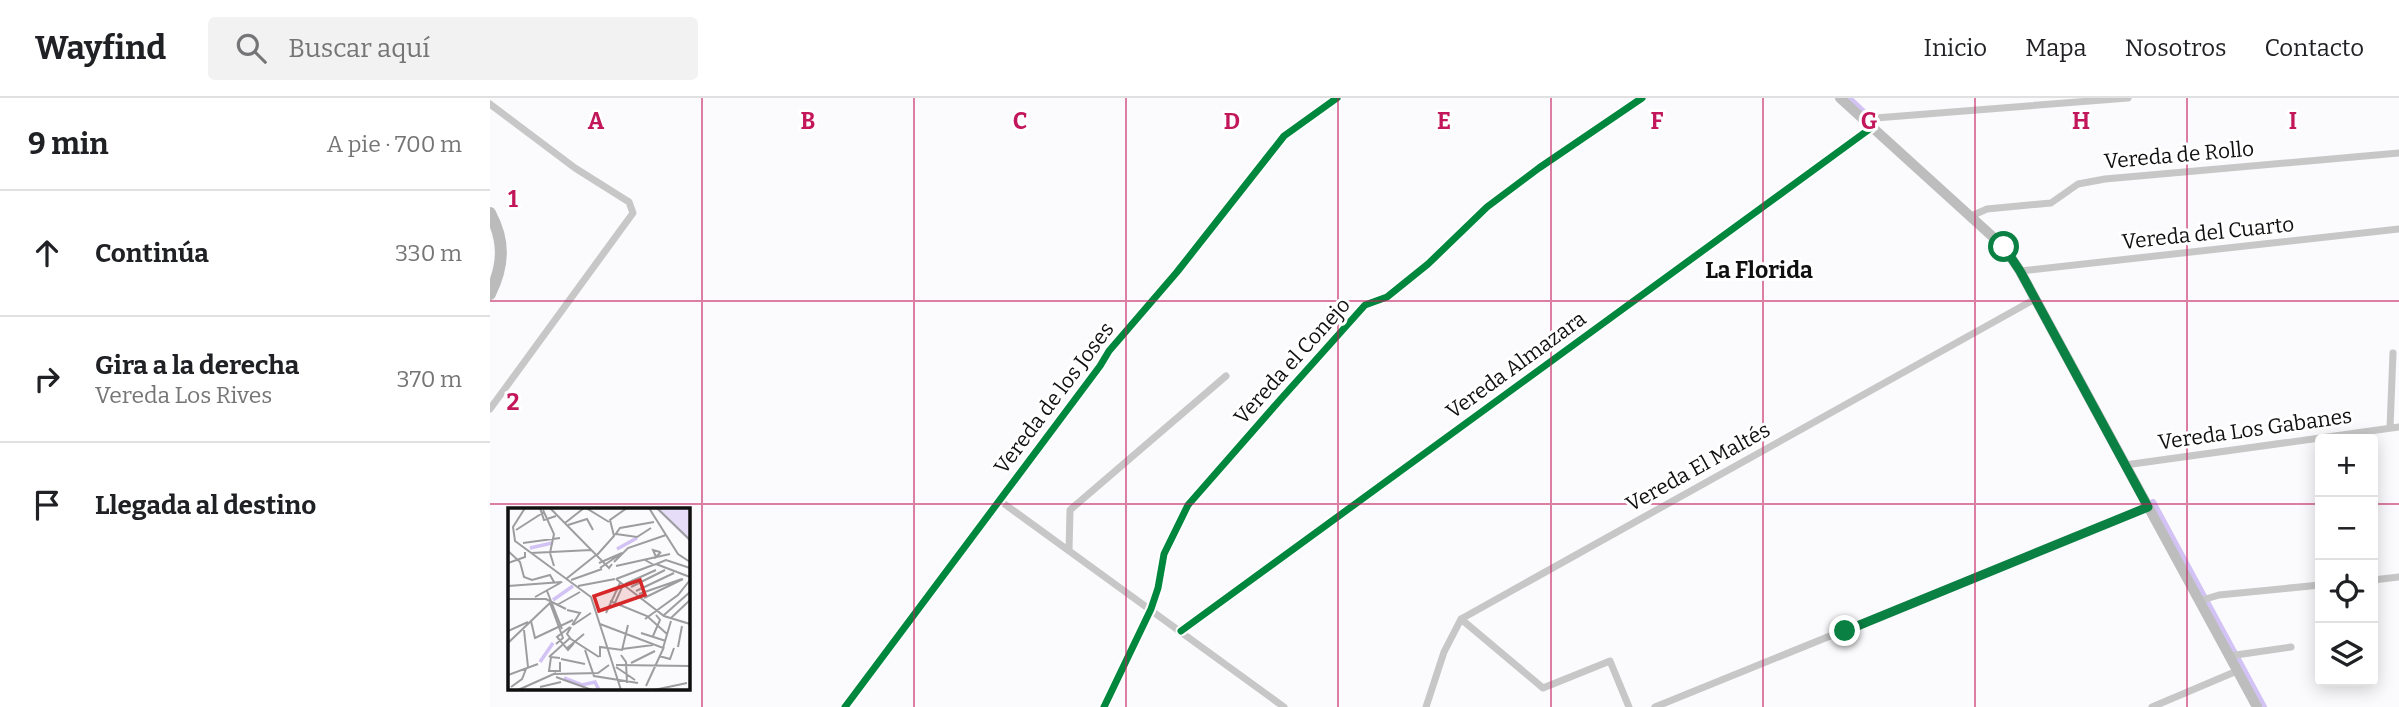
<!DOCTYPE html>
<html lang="es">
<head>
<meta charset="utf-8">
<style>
  :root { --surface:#fff; --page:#f2f2f2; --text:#202124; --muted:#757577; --line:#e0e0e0 }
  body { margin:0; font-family:Bitter,serif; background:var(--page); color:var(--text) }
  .controls { position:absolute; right:21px; bottom:21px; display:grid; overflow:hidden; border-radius:7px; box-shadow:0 4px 18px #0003 }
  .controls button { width:63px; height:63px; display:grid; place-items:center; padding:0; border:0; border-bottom:2px solid var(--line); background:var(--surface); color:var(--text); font:35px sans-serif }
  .stop { position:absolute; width:21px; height:21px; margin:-16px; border:5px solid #0b8043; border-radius:50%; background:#fff }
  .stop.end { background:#0b8043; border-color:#fff; box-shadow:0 2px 7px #0008 }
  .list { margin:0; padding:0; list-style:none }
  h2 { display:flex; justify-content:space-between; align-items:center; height:91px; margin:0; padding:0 28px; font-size:30px }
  h2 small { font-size:23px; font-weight:400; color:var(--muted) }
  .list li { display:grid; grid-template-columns:46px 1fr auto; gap:21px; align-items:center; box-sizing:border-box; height:126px; padding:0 28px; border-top:2px solid var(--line) }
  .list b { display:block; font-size:26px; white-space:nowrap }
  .list p { margin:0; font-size:23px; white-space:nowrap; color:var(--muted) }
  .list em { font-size:23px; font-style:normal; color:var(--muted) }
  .icon { flex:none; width:38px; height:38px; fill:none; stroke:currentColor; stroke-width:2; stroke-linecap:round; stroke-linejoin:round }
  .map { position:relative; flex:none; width:1909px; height:609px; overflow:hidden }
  header { display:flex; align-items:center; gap:42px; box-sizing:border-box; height:98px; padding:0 35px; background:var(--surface); border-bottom:2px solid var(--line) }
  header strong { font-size:33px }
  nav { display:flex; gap:38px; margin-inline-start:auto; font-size:24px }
  .search { width:490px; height:63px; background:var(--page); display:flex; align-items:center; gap:18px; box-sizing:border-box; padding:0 24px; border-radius:7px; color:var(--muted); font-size:26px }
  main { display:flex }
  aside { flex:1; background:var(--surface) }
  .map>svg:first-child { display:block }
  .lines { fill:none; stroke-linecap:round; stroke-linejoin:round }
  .canal { stroke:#d2c3f4; stroke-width:6 }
  .minor { stroke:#c7c7c7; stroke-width:7 }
  .secondary { stroke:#bdbdbe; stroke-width:10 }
  .motorway { stroke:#bbbbbc; stroke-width:12 }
  .cycleway-casing { stroke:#fff; stroke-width:11 }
  .cycleway { stroke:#00873e; stroke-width:7 }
  .route { stroke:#0b8043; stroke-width:9 }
  .grid { fill:none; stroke:#c2185b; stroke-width:2; stroke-opacity:0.55 }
  .labels { text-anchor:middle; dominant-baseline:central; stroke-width:6; stroke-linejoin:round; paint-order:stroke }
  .street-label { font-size:21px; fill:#101011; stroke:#fff }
  .neighbourhood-label { font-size:23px; font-weight:bold; fill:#101011; stroke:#fff }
  .inset-river { fill:none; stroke:#d2c3f4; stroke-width:3.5 }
  .inset-road { fill:none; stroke:#9d9c9e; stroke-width:2 }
  .view { fill:#d62828; fill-opacity:0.15; stroke:#d62828; stroke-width:3.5 }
  .inset-edge { fill:none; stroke:#101011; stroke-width:3.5 }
  .grid-label { font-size:23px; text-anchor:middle; font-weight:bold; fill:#c2185b; stroke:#fff; stroke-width:6; stroke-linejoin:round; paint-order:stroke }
</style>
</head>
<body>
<header>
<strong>Wayfind</strong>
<div class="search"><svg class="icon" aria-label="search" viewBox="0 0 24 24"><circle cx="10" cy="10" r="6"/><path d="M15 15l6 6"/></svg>Buscar aquí</div>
<nav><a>Inicio</a><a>Mapa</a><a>Nosotros</a><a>Contacto</a></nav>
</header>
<main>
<aside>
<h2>9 min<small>A pie · 700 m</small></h2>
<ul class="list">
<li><svg class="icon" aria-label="ahead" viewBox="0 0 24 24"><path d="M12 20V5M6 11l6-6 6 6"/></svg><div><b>Continúa</b></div><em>330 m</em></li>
<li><svg class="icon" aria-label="right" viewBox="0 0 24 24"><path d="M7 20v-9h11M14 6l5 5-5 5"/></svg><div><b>Gira a la derecha</b><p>Vereda Los Rives</p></div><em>370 m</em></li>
<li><svg class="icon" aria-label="arrive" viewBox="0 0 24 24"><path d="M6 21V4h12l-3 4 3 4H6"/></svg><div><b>Llegada al destino</b></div></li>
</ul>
</aside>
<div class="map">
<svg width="1909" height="609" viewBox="0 0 1909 609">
  <rect width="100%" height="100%" fill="#fbfafc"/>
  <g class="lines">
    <path class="canal" d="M1359,0l19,18
      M1663,404l111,205"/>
    <path class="minor" d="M0,6l85,64 54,34 4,11 -143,196
      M1373,21l265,-21
      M1481,118l16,-7 64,-6 27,-19 27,-5 294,-26
      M1530,173l379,-42
      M1900,330l3,-75
      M1635,367l274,-38
      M509,402l285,207
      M579,453l1,-41 156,-134
      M1883,482l26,-3
      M1709,503l20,-6 101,-10
      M971,521l82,69 67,-27 19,46
      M691,533l690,-503
      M1739,558l62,-9
      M355,609l255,-341 9,-15 68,-79 107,-136 53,-38
      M614,609l47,-98 7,-21 6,-34 24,-49 92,-105 85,-95 22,-8 41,-33 59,-57 52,-39 103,-70
      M936,609l18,-55 17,-33 574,-320
      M1165,609l493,-200
      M1662,609l85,-36"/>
    <path class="secondary" d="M1350,0l164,149 16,24 237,436"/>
    <path class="motorway" d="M0,115c15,28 14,52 0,81"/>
    <defs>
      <path id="cycleway" d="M691,533l690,-503
        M355,609l255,-341 9,-15 68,-79 107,-136 53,-38
        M614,609l47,-98 7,-21 6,-34 24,-49 92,-105 85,-95 22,-8 41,-33 59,-57 52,-39 103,-70"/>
    </defs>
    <use href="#cycleway" class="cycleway-casing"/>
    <use href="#cycleway" class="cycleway"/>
  </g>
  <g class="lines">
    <path class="route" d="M1355,533l303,-124 -128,-236 -16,-24"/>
  </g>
  <path class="grid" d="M212,0v609M424,0v609M636,0v609M848,0v609M1061,0v609M1273,0v609M1485,0v609M1697,0v609M0,203h1909M0,406h1830M1883,406h26"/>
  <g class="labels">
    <g class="street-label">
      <text transform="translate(1689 57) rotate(-5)">Vereda de Rollo</text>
      <text transform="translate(1718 135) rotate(-6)">Vereda del Cuarto</text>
      <text transform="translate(802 263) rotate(-48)">Vereda el Conejo</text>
      <text transform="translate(1026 267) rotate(-36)">Vereda Almazara</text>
      <text transform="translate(564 300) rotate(-53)">Vereda de los Joses</text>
      <text transform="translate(1765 331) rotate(-8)">Vereda Los Gabanes</text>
      <text transform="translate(1208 369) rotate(-29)">Vereda El Maltés</text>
    </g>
    <g class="neighbourhood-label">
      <text x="1269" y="172">La Florida</text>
    </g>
  </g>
  <g transform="translate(18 410)">
    <rect width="182" height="182" fill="#fbfafc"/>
    <path d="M147,0h35v34z" fill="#e6def8"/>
    <path class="inset-river" d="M22,40l22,-5M109,41l20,-11M45,92l20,-14M32,154l13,-19M56,170l18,7 13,-3 4,8"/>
    <path class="inset-road" d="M17,0l-12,19 2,14 76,56 30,93M32,0l4,12 12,-4M42,0l59,60 3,-4M78,0l23,14M141,0l29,46 12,8M149,0l33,32M35,2l11,24 -4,19 4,13M57,15l19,-15M60,17l19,-6 6,11M8,22l28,-18M108,26l21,3 14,-9M107,27l5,-7 34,-6M15,35l37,-5M0,43l12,11 4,15 8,3 18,-5 4,7M152,44l-7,-2 3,7 5,-5M23,45l60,-3M89,47l17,-19 -4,-16 17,-12M137,52l9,5 12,-5 24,8M106,54l14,-14 38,-13M0,55l17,-6v-5M91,55l23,-10 -22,15M148,56l34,13M108,58l54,-12M58,71l30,-24M108,71l37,-14M108,71l48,37 26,8M63,72l31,-11M117,76l31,-14M0,78l54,-4 -27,15M70,78l37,-7M123,79l34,-17M39,83l15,38M128,83l38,-18M131,86l43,-15M136,90l39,-19M0,91h38l20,10M102,93l37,15 20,18M42,95l13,35 -7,6M49,97l23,-13M106,97l9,-20M59,102l13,3 -8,12M98,105l14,-30M156,107l26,-23M163,110l19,-18M137,111l33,-24 12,-15M23,113l4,17 38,-18M92,116l63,24 8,-27M65,117l18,-12M62,119l-13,10 11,13 6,-7M63,119l-4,7 4,5 28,18M16,122l4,37M0,123l20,-9M133,125l25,8M145,128l7,-16 -4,-5M0,135l44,-42M170,139l4,-21M58,141l18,-15M114,141l31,-4M77,142l9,26 44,7M113,147l5,7 1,21M151,148l11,3 4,-11M41,149l21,-19M92,149v-10l22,3 6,-25M53,151l24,5M52,154v9h-11l2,-14 9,1M123,155l24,-12M108,157l74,1M108,159l19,13M46,166l44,-1 11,-8M0,167l30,-11M48,169l36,13M138,178l18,-39M3,179l11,-8 4,-10M32,179l21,-5M10,182l38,-17M146,182l33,-7"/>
    <path class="view" d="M132,72l5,15 -46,16 -5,-15z"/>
    <rect width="182" height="182" class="inset-edge"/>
  </g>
  <g class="grid-label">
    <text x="106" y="31">A</text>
    <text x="318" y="31">B</text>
    <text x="530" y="31">C</text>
    <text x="742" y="31">D</text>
    <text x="954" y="31">E</text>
    <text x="1167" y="31">F</text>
    <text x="1379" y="31">G</text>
    <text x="1591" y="31">H</text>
    <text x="1803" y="31">I</text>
    <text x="23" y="109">1</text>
    <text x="23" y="312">2</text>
  </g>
</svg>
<div class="controls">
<button>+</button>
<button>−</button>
<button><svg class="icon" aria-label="locate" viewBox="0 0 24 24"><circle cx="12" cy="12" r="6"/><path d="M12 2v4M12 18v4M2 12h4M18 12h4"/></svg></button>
<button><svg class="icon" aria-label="layers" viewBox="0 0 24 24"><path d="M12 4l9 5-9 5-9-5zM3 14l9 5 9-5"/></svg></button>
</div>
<div class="stop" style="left:1514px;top:149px"></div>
<div class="stop end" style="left:1355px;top:533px"></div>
</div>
</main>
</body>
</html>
